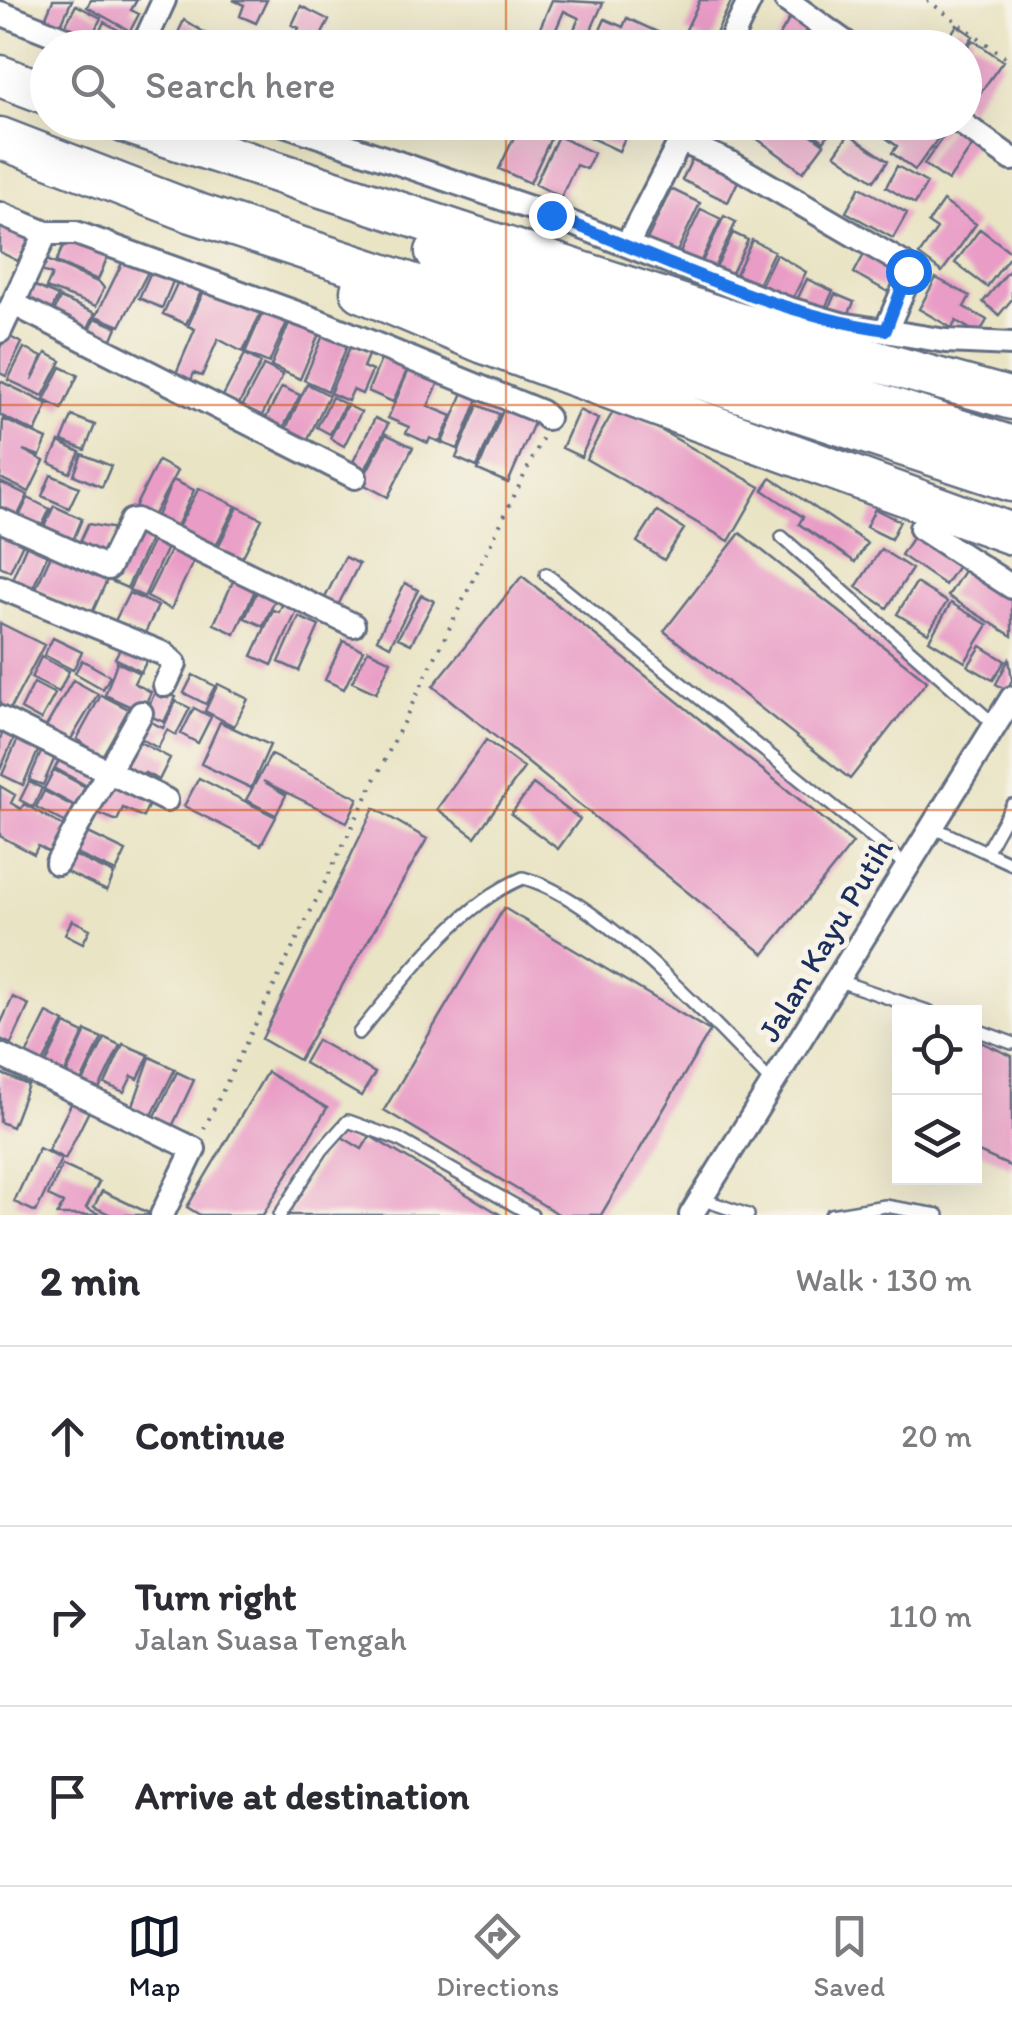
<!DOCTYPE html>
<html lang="en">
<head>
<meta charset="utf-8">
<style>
  :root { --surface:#fff; --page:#f7f7f7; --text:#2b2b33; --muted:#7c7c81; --line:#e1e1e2; --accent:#111827 }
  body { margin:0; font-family:Itim,sans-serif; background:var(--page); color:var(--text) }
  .controls { position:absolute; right:30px; bottom:30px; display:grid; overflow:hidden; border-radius:0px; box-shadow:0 10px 40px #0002 }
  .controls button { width:90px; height:90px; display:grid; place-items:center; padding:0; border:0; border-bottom:2px solid var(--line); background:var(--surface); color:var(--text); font:50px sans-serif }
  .stop { position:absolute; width:30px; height:30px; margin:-22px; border:8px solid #1a73e8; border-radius:50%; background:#fff }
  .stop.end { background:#1a73e8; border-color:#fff; box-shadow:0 2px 10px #0008 }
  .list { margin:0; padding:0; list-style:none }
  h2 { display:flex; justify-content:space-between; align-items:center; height:130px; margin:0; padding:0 40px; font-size:42px }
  h2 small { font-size:32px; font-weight:400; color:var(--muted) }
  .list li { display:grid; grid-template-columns:65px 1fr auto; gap:30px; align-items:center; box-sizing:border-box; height:180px; padding:0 40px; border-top:2px solid var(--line) }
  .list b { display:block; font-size:38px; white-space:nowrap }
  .list p { margin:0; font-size:32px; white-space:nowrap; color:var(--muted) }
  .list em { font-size:32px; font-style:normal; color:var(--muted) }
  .icon { flex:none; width:55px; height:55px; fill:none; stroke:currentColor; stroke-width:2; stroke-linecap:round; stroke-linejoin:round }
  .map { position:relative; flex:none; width:1012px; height:1215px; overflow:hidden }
  .search { position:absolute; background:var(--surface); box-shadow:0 10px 40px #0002; left:30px; right:30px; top:30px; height:110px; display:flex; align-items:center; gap:25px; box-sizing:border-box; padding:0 35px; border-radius:55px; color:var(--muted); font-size:38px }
  .sheet { height:670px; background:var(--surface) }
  nav { display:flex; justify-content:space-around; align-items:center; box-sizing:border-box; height:140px; border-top:2px solid var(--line); background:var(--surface); font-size:28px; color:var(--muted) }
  nav a { display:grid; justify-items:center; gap:5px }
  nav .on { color:var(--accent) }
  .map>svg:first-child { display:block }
  .building { fill:#e99cc6 }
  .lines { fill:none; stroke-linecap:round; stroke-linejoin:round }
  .service-casing { stroke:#636e82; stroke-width:16 }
  .minor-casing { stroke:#636e82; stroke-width:28 }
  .motorway-casing { stroke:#636e82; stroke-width:45 }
  .path { stroke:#636e82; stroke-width:4; stroke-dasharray:2.5 8; stroke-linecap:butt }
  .service { stroke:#fff; stroke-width:11 }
  .minor { stroke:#fff; stroke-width:22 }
  .motorway { stroke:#fff; stroke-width:40 }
  .route { stroke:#1a73e8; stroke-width:12 }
  .grid { fill:none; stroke:#d45514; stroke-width:2.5; stroke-opacity:0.55 }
  .labels { text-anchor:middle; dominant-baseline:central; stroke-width:10; stroke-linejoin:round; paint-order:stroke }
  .street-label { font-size:32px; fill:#1b2f5e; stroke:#f7f3e8 }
</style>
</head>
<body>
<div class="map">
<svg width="1012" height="1215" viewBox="0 0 1012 1215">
  <rect width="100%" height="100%" fill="#f7f3e8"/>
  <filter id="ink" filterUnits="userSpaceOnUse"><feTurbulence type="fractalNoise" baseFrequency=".01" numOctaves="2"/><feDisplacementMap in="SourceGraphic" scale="20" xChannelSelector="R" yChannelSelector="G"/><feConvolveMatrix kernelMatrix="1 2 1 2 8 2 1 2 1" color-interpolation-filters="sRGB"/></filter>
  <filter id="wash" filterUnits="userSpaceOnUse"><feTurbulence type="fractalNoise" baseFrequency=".0048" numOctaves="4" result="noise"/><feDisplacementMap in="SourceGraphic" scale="40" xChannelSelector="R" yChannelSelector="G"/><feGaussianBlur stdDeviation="2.25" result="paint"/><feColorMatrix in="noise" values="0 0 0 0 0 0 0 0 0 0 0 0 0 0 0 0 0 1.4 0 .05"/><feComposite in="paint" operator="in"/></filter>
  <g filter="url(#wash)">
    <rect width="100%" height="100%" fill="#e9e4c4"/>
    <g id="blocks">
      <path class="building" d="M53,0h19l-14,31 -15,-7z
        M91,0h46l-6,10 8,4 -9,17 -43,-24z
        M233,0h34l-11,23 -16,-7 4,-11z
        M552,0l51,3 -20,45 -16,-2 12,-28 -15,-7 -10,23 -14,-6z
        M700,0h32l-21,44 -26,-12z
        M76,5l25,13 -13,25 -25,-13z
        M301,6l28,14 -14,28h-25l9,-20 -7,-3z
        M627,18l37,17 -6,13h-66l13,-29 18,8z
        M790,18l17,10 -11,20h-24z
        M184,20l34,21 -4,7h-43z
        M104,22l16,9 -8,17 -18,-5z
        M957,25l16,11 -8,12h-23z
        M812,26l30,22h-43z
        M973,40l30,21 -35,49 -4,-2v-57z
        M508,122h28l18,9 -24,52 -31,-14 17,-36 -11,-5z
        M557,122h75l-13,29z
        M734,122h60l30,22 -21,28z
        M798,122h39l-13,19z
        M873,122h77l-35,48 -23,-17 5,-7 -27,-20z
        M952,124l24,17 -28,40 -24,-17z
        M849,134l39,27 -14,20 -39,-27z
        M558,136l36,17 -8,16 -10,-4 -15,32 -26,-13z
        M694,155l46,22 -12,25 -46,-22z
        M897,166l30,17 -12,21 -29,-17z
        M860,187l47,26 -14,25 -47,-26z
        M671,189l29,14 -26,55 -29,-14z
        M943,201l33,23 -34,48 -23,-17 18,-26 -9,-6z
        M701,209l20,10 -23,48 -20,-10z
        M724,216l12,6 -25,52 -12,-6z
        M0,225l29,14 -11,22 -18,-9z
        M980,229l32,24 -25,34 -32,-24z
        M733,233l15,7 -20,41 -15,-8z
        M67,238l41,18 -10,24 -42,-18z
        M752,240l22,11 -20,42 -22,-10z
        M867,249l36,21 -13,23 -36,-20z
        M776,254l30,18 -13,26 -33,-11z
        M126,255l25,11 -31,60 -24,-10z
        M47,260l53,23 4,5 -8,18 -50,-18 6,-13 -10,-4z
        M154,265l22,9 -14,34 -23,-10z
        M1012,267v32l-13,16 -16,-13z
        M181,275l23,10 -18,39 -23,-10z
        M936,278l34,18 -6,11 23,13 -8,14 -23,-13 -4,7 -33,-19z
        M807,279l26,12 -12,26 -26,-13z
        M33,285l25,11 -10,23 -24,-11z
        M206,286l56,24 -19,42 -25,-13 -16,37 -8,-3 -5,12 -15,-7 21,-49 -7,-3z
        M835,294l19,8 -9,20 -19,-8z
        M60,298l35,15 -10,22 -35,-14z
        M264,309l24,11 -19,43 -24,-10z
        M95,318l22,9 -8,19 -22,-9z
        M290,321l29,13 -19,45 -29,-13z
        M324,333l24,11 -20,47 -24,-11z
        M6,335l16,8 -16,33 -6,-3v-25z
        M351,345l18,8 -6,14 9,4 -10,23 -9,-4 -5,11 -18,-8z
        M24,348l18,9 -10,23 14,-27 15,8 -18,35 -35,-16z
        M245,354l16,9 -22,41 -16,-8z
        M382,357l26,11 -15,34 -25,-11z
        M264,365l19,10 -23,44 -19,-10z
        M61,367l17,8 -16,34 -18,-9z
        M410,367l30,13 -12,26 24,10 -12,26 -10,-4 -2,5 -22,-10 3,-6 -21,-9z
        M0,381l48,23 -13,28 -35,-17z
        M307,384l22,11 -24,50 -22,-10z
        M282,387l18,8 -21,41 -18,-9z
        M464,390l15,6 -21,53 -16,-6z
        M332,397l13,7 -15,30 -13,-7z
        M506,403l31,13 -29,67 -30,-13z
        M347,405l14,7 -17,34 -14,-8z
        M478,405l21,9 -22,53 -21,-9z
        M617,405l143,82 -31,54 -143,-82z
        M579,410l19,9 -17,38 -19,-9z
        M72,416l23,9 -10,25 -23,-9z
        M375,418l13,6 -27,54 -13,-6z
        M3,419l44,20 -7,17 -17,-6 21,11 -15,31 -29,-14z
        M386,434l27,13 -25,50 -27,-14z
        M59,442l21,10 -10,21 -21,-10z
        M82,454l29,12 -9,21 -28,-12z
        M158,461l19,10 -28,53 -18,-9z
        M51,475l28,12 -10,21 -27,-12z
        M771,478l96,65 -12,19 -56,-38 4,-7 -40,-27z
        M173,480l21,10 -21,45 -17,-17z
        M0,482l28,13 -14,28 -14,-7z
        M199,488l37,18 -25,49 -35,-24z
        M28,498l22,11 -13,27 -22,-11z
        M54,506l28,13 -13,31 -30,-13z
        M238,507l24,12 -24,47 -20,-19z
        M875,509l25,12 -9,18 -25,-12z
        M657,511l27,18 -20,31 -27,-18z
        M88,524l28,5 -15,32 -26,-9z
        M137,525l16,8 -26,55 -16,-7z
        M918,529l44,31 -17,25 -44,-30z
        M0,530l24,11 -14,30 -10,-5z
        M740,533l187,148 -77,98 -186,-148z
        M156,534l14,7 -26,56 -15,-7z
        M174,543l13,6 -3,8 9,5 -22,47 -24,-12z
        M27,544l21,9 -15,35 -21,-9z
        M881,549l31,20 -25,39 -31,-21z
        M51,555l56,25 -15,33 -56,-25z
        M345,557l14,7 -25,49 -13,-7z
        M967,566l45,28v42l-64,-40z
        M522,576l331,267 -89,111 -331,-268z
        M234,579l22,9 -21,46 -21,-10z
        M405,583l13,7 -28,56 -13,-7z
        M916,583l31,19 -19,31 -31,-19z
        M259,587l18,9 -14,30 -18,-8z
        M129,593l29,13 -14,29 -29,-14z
        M421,595l13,6 -23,43 -13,-6z
        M951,603l37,22 -23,37 -36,-22z
        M282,605l15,6 -25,54 -20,-9 21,-46 6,2z
        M299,617l20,9 -20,45 -20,-9z
        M0,623l44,22 -37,70 -7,-4z
        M53,638l29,14 -9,18 -29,-15z
        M343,641l20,9 -19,39 -19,-9z
        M123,643l26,13 -8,16 -26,-14z
        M981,646l24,15 -12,19 -25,-14z
        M368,650l23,11 -15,32 -24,-11z
        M41,657l28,14 -10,21 -28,-14z
        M1009,659l3,21 -5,10 -11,-6z
        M82,660l28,16 -7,13 -28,-16z
        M117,662l22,11 -5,10 17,9 -9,20 -37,-17z
        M193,675l22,11 -9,18 -22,-11z
        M73,680l25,14 -30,50 -24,-14z
        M34,683l21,11 -14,26 -20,-11z
        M218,684l30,15 -14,27 -29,-15z
        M157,688l19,9 -12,25 -19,-8z
        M101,695l33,17 -27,49 -30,-22z
        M176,701l14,7 -14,27 -9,-5 -9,18 -24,-13 9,-17 20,10z
        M194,708l17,9 -13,26 -17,-9z
        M220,722l50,23 -19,43 -50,-24z
        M3,731l12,5 -15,34v-31z
        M21,732l21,10 -19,43 -21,-10z
        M130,737l40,21 -11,22 -14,-7 -3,6 -26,-14z
        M486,740l38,28 -49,69 -38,-28z
        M45,743l14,5 -16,37 -14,-5z
        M63,753l40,22 -9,15 -39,-22z
        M271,755l87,43 -11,24 -84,-41 23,14 -10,20 -30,-15z
        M54,770l39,21 -10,19 -39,-21z
        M199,778l77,39 -15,28 -77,-39z
        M107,780l46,15 -10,22 -20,-9 -6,13 -24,-10z
        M29,782l13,6 -9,19 -13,-7z
        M533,784l47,35 -22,30 -47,-35z
        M0,786l15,9 -4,8 10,6 3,-5 46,26 -14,26 -18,-10 -4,8 -34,-18z
        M44,791l38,20 -8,16 -38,-20z
        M374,808l53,31 -128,221 -37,-21z
        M80,829l46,22 -10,21 -46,-21z
        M68,852l46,22 -7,17 -47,-22z
        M504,908l206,123 -109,184h-41l-176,-105z
        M72,920l18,9 -7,14 -18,-9z
        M13,997l16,8 -18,39 -11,-5v-14z
        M47,1013l17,9 -24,47 -17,-8z
        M65,1024l19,9 -23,48 -19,-9z
        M86,1031l16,7 -24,50 -15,-7z
        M105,1038l15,7 -25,53 -16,-8z
        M974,1039l38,17v111l-38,-17z
        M317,1040l58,33 -14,23 -57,-33z
        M123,1044l26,11 -11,24 -6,-3 -8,16 -19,-8z
        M150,1057l25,12 -25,50 -19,-8z
        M177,1072l17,8 -24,51 -18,-9z
        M267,1072l60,36 -64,107h-63l-13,-8z
        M0,1073l28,12 -16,42 -12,-5z
        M74,1098l17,9 -26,52 -17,-9z
        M337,1134l25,15 8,-13 131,79h-213z
        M39,1148l22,11 -25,53 -22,-10z
        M62,1165l37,17 -13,26 15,7h-44l6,-12 -15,-7z
        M102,1191l51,24h-42l-17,-8z"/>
    </g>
  </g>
  <g filter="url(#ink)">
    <use href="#blocks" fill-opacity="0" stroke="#636e82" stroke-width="2.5"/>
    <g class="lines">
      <defs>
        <path id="service" d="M782,537l213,188
          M546,574l361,292
          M932,827l80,37
          M986,852l26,-47
          M839,981l91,31
          M974,1029l38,14
          M359,1033c43,-52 101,-129 164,-155 76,19 195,149 251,207
          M701,1199l47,16
          M280,1215l42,-65 26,-29 50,18 134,76
          M831,1215l54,-9 53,9"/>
        <path id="minor" d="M786,0l67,48
          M0,13l88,35
          M142,48l22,-48
          M727,48l23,-48
          M278,122l273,93 235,93 55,16 105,17 66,3
          M960,122l52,37
          M681,141l50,22 173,101 5,13 -23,53
          M0,214l46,19h30l240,87 225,92 6,6
          M627,245l63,-123
          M14,304l341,173
          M0,331l46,-98
          M0,520l108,48 23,-47 5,-1 217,105
          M921,528l91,59
          M0,587l164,67 11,10 -10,21
          M0,718l166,82
          M57,863l84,-150
          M0,1055l194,94 -32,66
          M691,1215l321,-517"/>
        <path id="motorway" d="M0,76l48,18
          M124,122l613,201 275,76
          M0,138l192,74 820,269
          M436,252l229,83 347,112
          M361,291l123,52 528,191"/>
      </defs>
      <use href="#service" class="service-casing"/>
      <use href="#minor" class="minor-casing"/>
      <use href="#motorway" class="motorway-casing"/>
      <path class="path" d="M927,0l85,62
        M204,1129l339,-692"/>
      <use href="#service" class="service"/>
      <use href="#minor" class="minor"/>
      <use href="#motorway" class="motorway"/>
    </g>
  </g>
  <g class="lines" filter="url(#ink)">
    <path class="route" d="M551,215c110,43 218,98 335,115l22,-59"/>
  </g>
  <path class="grid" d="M506,0v48M506,122v1093M0,405h1012M0,810h1012"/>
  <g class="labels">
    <g class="street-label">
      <text transform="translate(825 940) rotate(-59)">Jalan Kayu Putih</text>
    </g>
  </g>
</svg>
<div class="controls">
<button><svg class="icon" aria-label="locate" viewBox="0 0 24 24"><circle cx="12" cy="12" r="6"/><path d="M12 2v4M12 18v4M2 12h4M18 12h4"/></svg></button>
<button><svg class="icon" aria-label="layers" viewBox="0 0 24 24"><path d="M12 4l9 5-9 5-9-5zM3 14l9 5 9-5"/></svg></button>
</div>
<div class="stop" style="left:908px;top:271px"></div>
<div class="stop end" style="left:551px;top:215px"></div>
<div class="search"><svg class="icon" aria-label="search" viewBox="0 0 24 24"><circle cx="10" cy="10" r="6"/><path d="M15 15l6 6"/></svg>Search here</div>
</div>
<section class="sheet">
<h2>2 min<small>Walk · 130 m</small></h2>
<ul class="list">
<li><svg class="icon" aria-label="ahead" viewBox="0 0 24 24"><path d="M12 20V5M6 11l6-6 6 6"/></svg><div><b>Continue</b></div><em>20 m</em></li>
<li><svg class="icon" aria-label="right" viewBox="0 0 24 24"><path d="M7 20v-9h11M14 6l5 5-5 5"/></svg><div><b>Turn right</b><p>Jalan Suasa Tengah</p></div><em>110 m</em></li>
<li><svg class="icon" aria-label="arrive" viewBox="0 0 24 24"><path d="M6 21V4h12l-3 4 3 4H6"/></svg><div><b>Arrive at destination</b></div></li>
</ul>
</section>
<nav>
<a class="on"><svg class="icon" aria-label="map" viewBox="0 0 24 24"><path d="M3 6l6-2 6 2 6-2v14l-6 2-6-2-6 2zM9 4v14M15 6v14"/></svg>Map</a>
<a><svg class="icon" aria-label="directions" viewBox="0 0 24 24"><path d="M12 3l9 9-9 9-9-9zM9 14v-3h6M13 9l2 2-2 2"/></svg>Directions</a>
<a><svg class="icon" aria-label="saved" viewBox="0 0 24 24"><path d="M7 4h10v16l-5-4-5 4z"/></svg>Saved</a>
</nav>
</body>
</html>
